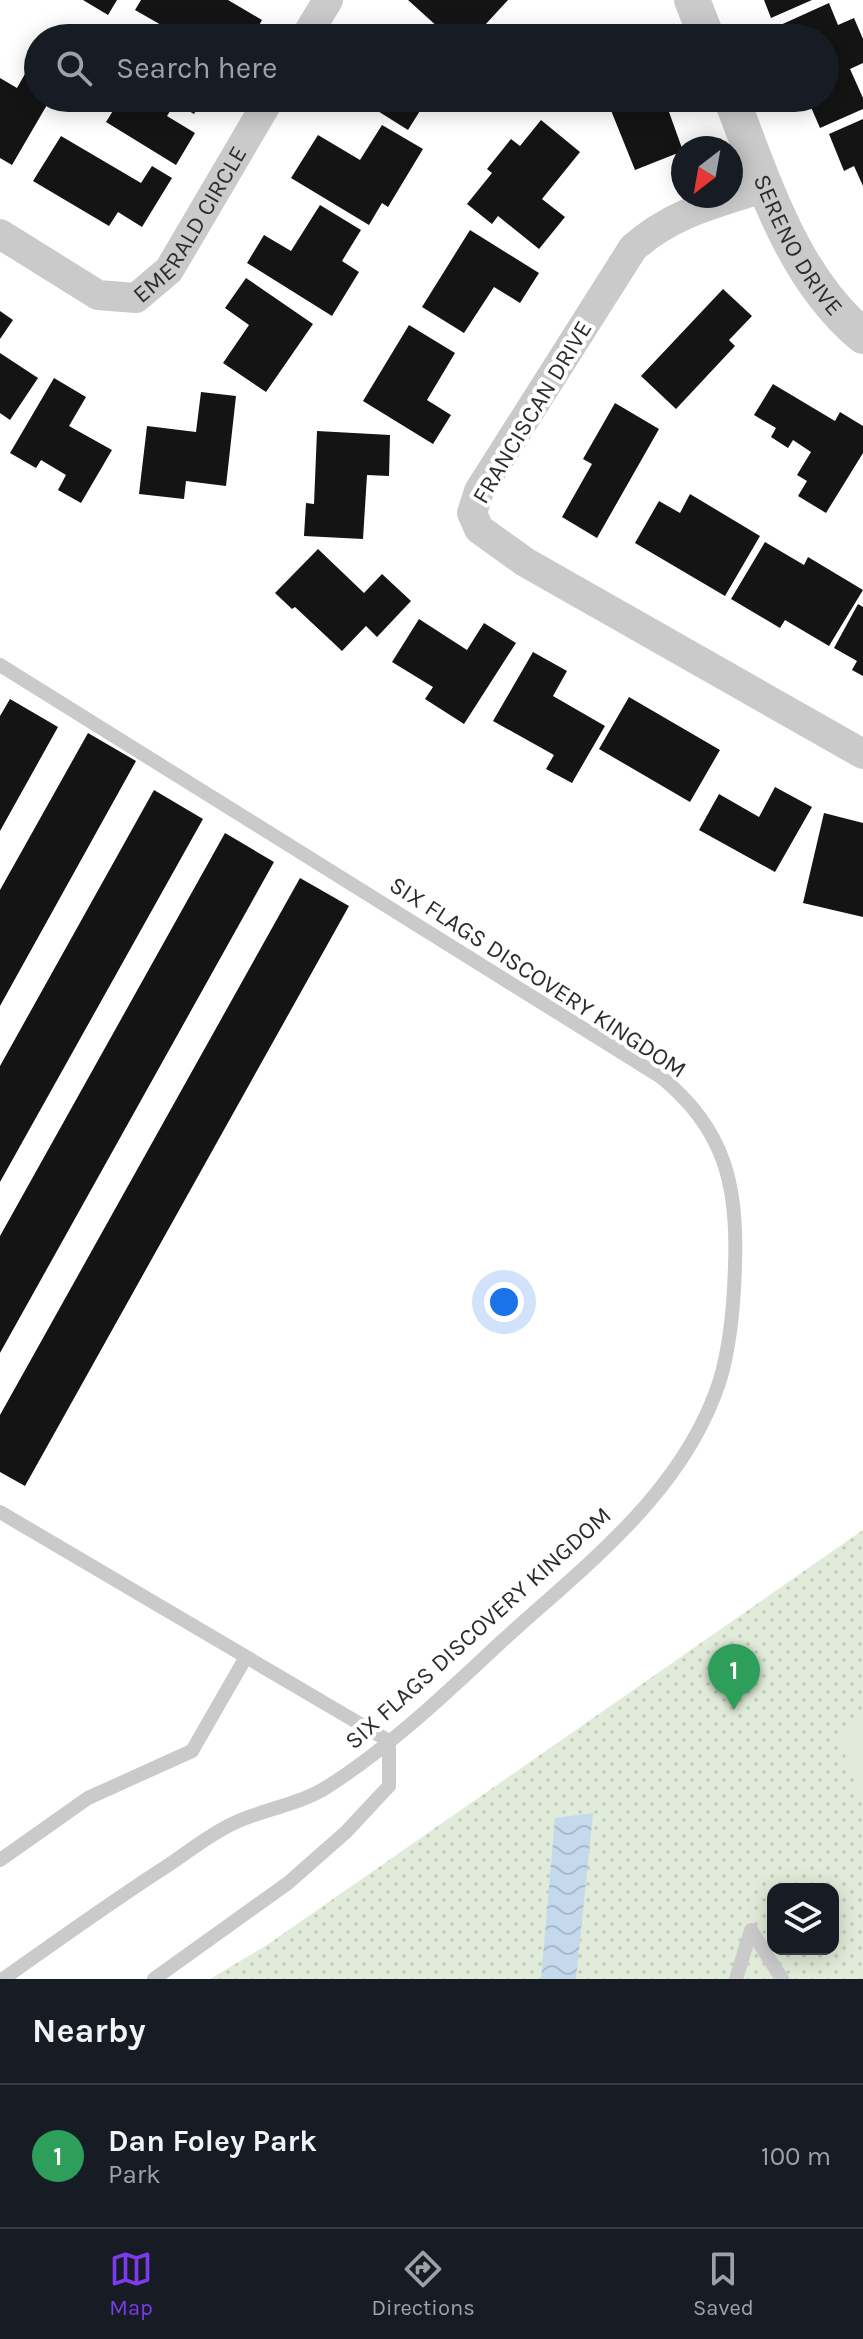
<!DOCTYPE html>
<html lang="en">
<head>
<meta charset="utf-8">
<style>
  :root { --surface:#171b24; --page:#20242c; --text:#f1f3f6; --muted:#9ea1a6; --line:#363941; --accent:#7c3aed }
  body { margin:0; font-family:Karla,sans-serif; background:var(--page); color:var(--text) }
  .controls { position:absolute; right:24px; bottom:24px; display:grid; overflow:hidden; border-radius:16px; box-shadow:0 4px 20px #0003 }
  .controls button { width:72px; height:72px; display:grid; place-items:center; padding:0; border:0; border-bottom:2px solid var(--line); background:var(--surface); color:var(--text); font:40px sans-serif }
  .compass { position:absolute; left:671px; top:136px; width:72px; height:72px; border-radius:50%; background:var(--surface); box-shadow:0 4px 20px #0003; rotate:211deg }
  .you { position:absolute; left:504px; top:1302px; width:28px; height:28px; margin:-20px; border:6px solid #fff; border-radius:50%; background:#1a73e8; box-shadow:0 0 0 12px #1a73e833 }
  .badge { display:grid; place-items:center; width:52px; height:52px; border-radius:50%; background:var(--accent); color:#fff; font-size:26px; font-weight:700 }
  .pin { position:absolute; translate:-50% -66px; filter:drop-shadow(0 2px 4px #0008) }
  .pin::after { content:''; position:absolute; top:42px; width:28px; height:24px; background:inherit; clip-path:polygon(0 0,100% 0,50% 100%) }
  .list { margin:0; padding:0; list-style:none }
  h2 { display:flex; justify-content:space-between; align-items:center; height:104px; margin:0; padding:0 32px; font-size:34px }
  h2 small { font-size:26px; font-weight:400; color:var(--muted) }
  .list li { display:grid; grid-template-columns:52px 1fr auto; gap:24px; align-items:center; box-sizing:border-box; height:144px; padding:0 32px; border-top:2px solid var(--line) }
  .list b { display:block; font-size:30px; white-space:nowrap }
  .list p { margin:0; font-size:26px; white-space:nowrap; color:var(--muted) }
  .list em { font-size:26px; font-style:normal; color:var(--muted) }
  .icon { flex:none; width:44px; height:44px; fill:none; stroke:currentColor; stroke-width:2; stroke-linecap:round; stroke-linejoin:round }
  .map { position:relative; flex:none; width:863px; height:1979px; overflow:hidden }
  .search { position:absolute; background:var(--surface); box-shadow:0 4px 20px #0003; left:24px; right:24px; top:24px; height:88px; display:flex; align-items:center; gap:20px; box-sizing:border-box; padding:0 28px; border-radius:44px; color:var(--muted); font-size:30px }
  .sheet { height:248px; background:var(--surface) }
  nav { display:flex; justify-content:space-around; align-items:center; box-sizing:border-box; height:112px; border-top:2px solid var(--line); background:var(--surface); font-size:22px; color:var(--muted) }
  nav a { display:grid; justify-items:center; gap:4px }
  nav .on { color:var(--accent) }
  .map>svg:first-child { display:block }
  .grass { fill:url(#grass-dots); fill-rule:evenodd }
  .garden { fill:#e1ebd9 }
  .water { fill:url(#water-waves) }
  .building { fill:#141414 }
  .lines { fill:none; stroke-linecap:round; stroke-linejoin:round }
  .service { stroke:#cacaca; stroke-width:14 }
  .minor { stroke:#cacaca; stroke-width:30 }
  .tertiary { stroke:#cacaca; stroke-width:36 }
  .labels { text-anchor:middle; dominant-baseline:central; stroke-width:8; stroke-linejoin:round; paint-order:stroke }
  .street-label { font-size:24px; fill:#2d2d2d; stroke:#fff }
</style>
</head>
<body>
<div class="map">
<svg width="863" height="1979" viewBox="0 0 863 1979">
  <defs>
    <pattern id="grass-dots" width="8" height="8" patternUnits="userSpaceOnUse" patternTransform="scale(2)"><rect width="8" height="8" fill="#e1ebd9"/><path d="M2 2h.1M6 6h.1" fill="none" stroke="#c1cabb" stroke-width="1.8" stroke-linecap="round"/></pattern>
    <pattern id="water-waves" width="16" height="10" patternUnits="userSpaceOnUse" patternTransform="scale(2)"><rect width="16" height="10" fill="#c4d9ec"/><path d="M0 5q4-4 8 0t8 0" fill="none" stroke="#a9bbcb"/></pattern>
  </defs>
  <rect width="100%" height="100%" fill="#fff"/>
  <path class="grass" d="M863,1530v449h-653l57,-34zM773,1889h60v60h-60z"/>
  <path class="garden" d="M863,1718v84l-25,-65z"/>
  <path class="water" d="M593,1813l-17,166h-35l14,-161z"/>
  <path class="building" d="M83,0h34l-9,15z
    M141,0h87l34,20 -10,18h-68l-49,-28z
    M408,0h100l-35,38h-23z
    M764,0h48l-41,18z
    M829,3l9,22 16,-7 9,21v24l-13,6 13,29v11l-43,19 -13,-30h18v-60h-45l-4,-11z
    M34,58l4,3v37h13l-39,67 -12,-7v-80l17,10z
    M121,98h83l-10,16 -19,-11 -8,13 28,17 -19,32 -70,-43z
    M379,98h49l-20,32 -35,-22z
    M606,98h58l19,53 -48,19z
    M863,119v67l-9,-20 -10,5 -15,-37z
    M541,120l39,32 -38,47 23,18 -26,32 -41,-33 -6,8 -25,-20 25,-31 -5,-4 24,-30 9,7z
    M382,125l41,24 -35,58 -6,-4 -13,22 -78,-47 27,-43 42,25z
    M61,136l80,47 11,-17 20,12 -30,49 -24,-15 -9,14 -76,-45z
    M320,205l41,25 -19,31 17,11 -27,44 -85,-53 17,-28 27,16z
    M470,230l69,43 -19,30 -26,-16 -30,46 -42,-26z
    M246,278l67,46 -47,68 -43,-29 26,-38 -24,-17z
    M723,289l29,27 -23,24 6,6 -59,63 -35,-33z
    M0,311l13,9 -13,19z
    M409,325l46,28 -28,47 24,15 -18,29 -70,-43z
    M0,353l38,25 -28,42 -10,-7z
    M54,378l32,19 -17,29 43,24 -31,53 -23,-13 8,-15 -25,-15 -5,8 -26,-15z
    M773,384l62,37 5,-9 23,14v27l-37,60 -28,-17 9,-15 -10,-6 14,-23 -18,-12 -5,8 -17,-11 5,-9 -22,-13z
    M201,392l35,4 -10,90 -40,-5 -2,18 -45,-5 8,-68 49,6z
    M615,403l44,26 -62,109 -35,-21 30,-53 -9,-5z
    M317,431l73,4 -1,41 -22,-1 -4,64 -59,-3 2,-33 8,1z
    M690,494l70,42 -35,60 -90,-53 24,-42 21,12z
    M765,542l39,23 4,-8 55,33 -34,56 -44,-26 -5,8 -49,-29z
    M318,549l46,44 18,-19 29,27 -34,36 -11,-11 -24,25 -47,-44 -3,2 -17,-16z
    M858,604l5,3v69l-11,-6 5,-9 -23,-13z
    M419,619l48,31 17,-27 32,20 -52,81 -39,-25 8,-12 -41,-25z
    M533,652l34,19 -14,25 52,30 -33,57 -26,-14 8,-14 -61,-34z
    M629,697l91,53 -30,52 -91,-53z
    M10,699l48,28 -58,104v-115z
    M88,733l48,28 -136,245v-116z
    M775,787l37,20 -37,65 -76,-42 20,-36 40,23z
    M154,790l49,29 -203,363v-116z
    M824,813l39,10v94l-60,-14z
    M225,833l49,29 -274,491v-117z
    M300,878l49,28 -324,580 -25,-14v-57z"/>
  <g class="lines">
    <path class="service" d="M0,665l661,412c64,52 77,109 74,188 -1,38 -4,78 -15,115 -36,113 -136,186 -220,263 -54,50 -110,104 -173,144 -28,18 -65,22 -95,37 -23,11 -44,28 -65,42 -56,36 -110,75 -164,113
      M0,1512l389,229
      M0,1860l88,-62 104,-47 54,-94
      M154,1979l134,-96 58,-51 43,-46v-45
      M736,1979l15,-49 31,49"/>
    <g class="minor">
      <path d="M305,38l23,-38"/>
      <path d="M766,187c-49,16 -93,25 -133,61l-154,243 -7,22 7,16 46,33 338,192"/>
      <path id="s1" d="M0,234l98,61 38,3 33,-28 101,-172"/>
    </g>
    <g class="tertiary">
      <path d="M692,0l15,38"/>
      <path id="s2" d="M731,98c33,84 61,179 132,238"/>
    </g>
  </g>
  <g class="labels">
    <g class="street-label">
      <text stroke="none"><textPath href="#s1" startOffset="246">EMERALD CIRCLE</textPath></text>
      <text stroke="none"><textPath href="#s2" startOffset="162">SERENO DRIVE</textPath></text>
      <text transform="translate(532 412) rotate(-59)">FRANCISCAN DRIVE</text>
      <text transform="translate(538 977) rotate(33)">SIX FLAGS DISCOVERY KINGDOM</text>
      <text transform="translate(478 1628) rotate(-42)">SIX FLAGS DISCOVERY KINGDOM</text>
    </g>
  </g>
</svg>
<div class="controls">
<button><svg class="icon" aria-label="layers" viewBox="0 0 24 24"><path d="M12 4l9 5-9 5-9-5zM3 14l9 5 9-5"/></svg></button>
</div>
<svg class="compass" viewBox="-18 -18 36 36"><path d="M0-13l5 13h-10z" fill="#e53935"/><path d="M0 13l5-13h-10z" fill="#9ea1a6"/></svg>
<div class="you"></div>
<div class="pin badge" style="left:734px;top:1710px;background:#2e9e5b">1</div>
<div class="search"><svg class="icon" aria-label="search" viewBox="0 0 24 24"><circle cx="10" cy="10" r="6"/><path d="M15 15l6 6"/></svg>Search here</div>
</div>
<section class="sheet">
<h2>Nearby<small></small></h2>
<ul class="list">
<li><span class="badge" style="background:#2e9e5b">1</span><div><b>Dan Foley Park</b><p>Park</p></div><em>100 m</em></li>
</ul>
</section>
<nav>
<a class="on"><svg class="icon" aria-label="map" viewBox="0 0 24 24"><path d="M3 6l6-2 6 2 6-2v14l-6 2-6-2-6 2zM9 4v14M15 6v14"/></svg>Map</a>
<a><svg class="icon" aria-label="directions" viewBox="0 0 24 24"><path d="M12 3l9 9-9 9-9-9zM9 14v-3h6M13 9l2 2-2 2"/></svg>Directions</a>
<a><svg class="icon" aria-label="saved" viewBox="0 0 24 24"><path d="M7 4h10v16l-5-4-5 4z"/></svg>Saved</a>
</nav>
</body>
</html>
